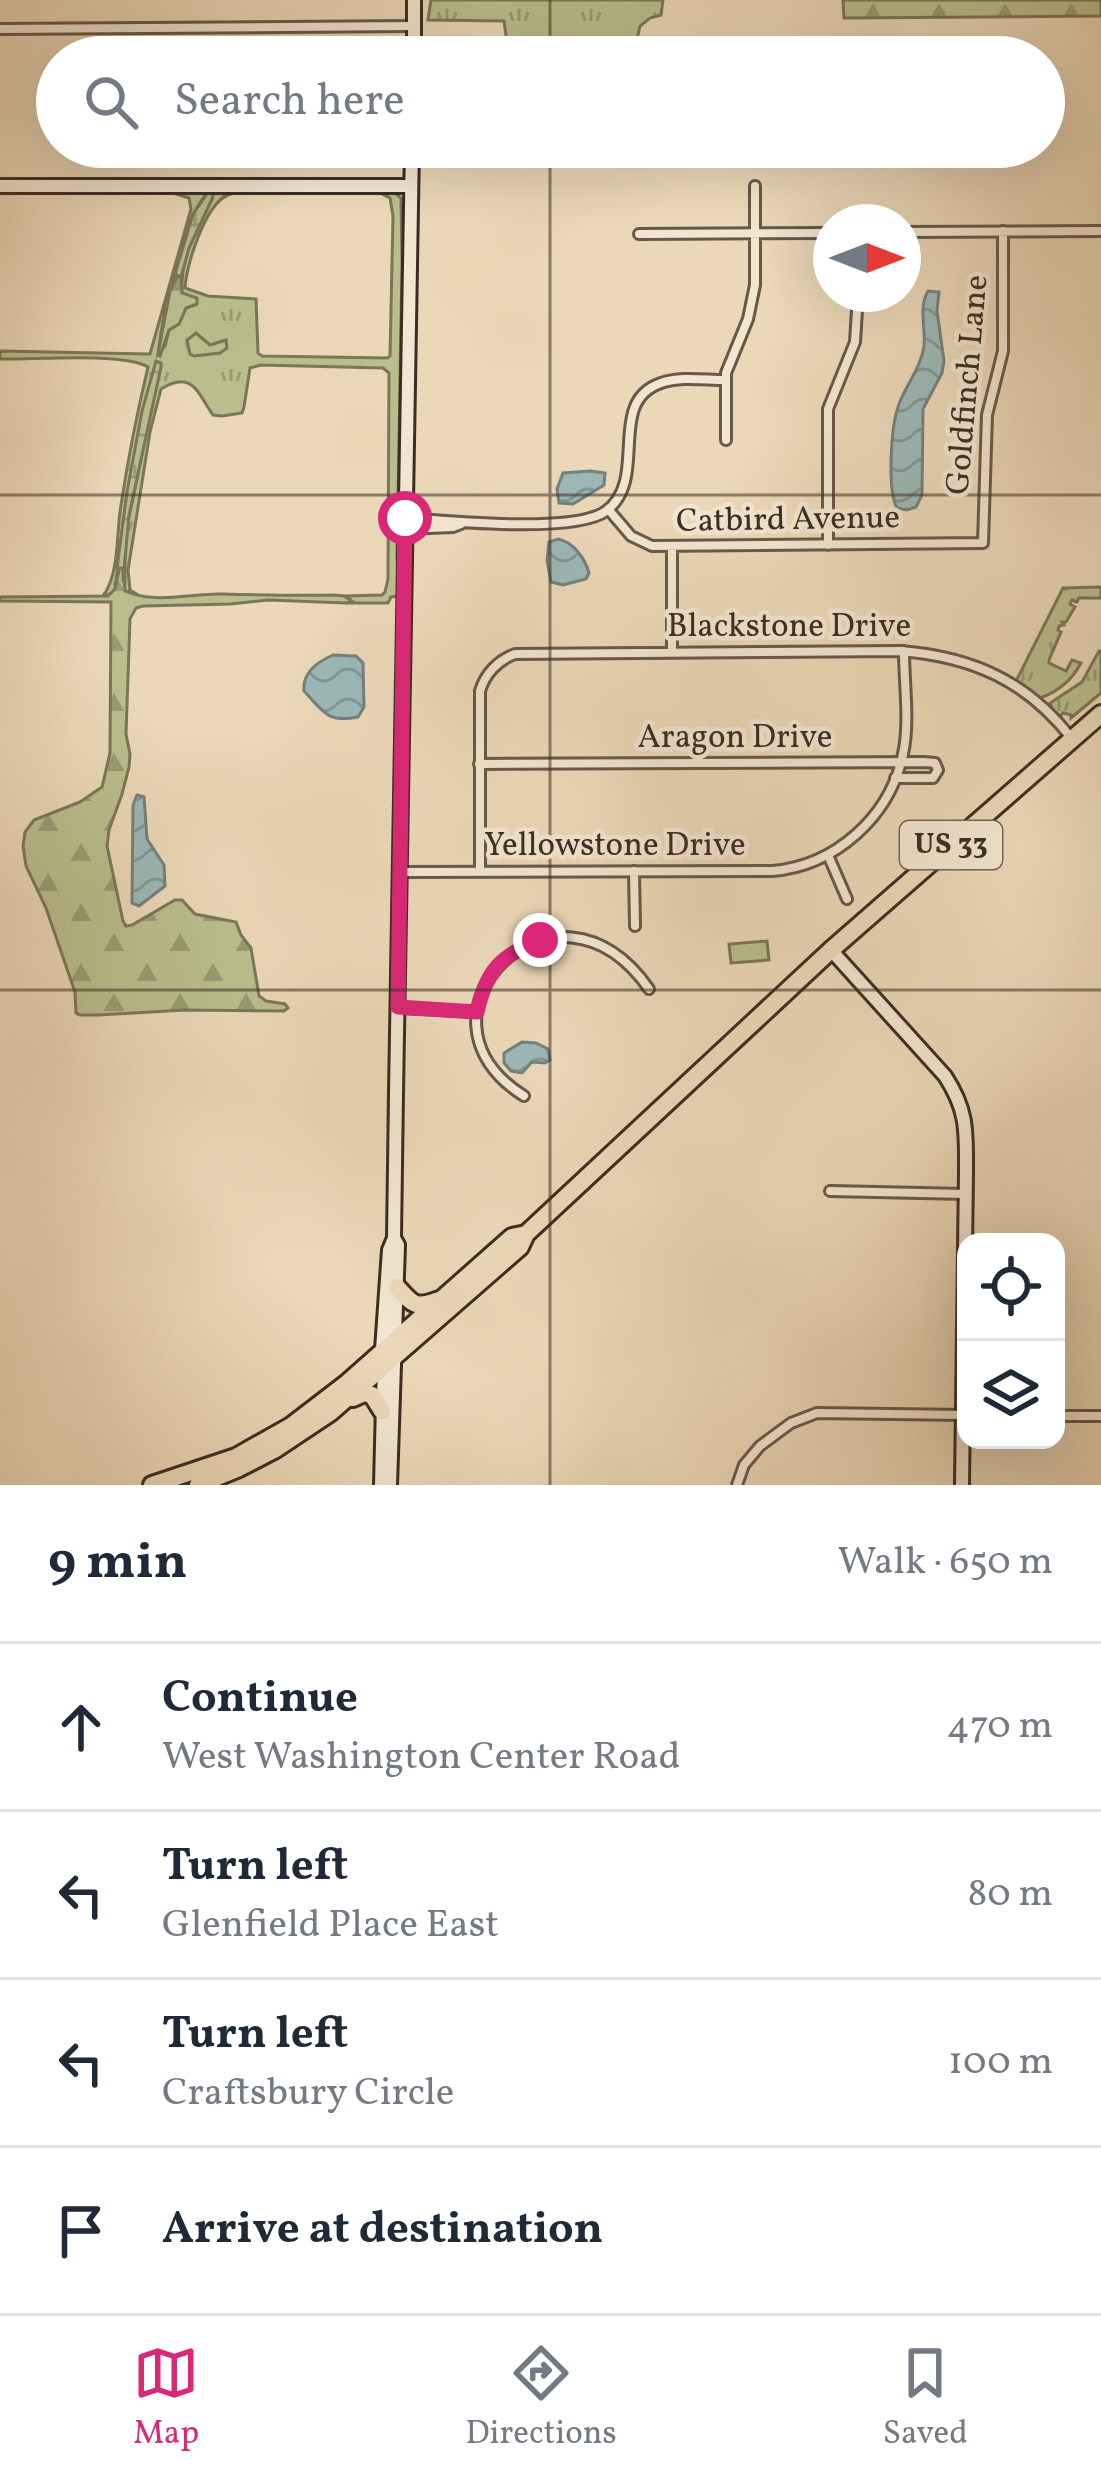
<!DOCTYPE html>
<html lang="en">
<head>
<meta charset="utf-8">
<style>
  :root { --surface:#fff; --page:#f2f2f3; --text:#1f2937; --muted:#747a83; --line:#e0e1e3; --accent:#db2777 }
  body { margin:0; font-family:Vollkorn,serif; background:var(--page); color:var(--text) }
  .controls { position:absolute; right:36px; bottom:36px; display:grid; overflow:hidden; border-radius:24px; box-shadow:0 12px 48px #0002 }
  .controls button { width:108px; height:108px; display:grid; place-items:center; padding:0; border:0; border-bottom:3px solid var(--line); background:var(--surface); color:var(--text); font:60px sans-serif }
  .compass { position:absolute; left:813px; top:204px; width:108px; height:108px; border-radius:50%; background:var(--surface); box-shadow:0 12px 48px #0002; rotate:90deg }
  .stop { position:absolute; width:36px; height:36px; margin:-27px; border:9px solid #db2777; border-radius:50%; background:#fff }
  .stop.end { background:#db2777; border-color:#fff; box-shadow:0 3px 12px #0008 }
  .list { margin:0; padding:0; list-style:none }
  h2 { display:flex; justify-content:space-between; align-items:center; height:156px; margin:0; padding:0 48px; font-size:51px }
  h2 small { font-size:39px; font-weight:400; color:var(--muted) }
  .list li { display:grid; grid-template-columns:78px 1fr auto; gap:36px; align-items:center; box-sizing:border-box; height:168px; padding:0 48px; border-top:3px solid var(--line) }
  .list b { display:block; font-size:45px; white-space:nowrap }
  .list p { margin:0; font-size:39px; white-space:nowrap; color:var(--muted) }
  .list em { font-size:39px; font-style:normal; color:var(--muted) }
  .icon { flex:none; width:66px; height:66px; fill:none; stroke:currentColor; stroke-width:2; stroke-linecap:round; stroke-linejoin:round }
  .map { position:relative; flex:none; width:1101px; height:1485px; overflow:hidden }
  .search { position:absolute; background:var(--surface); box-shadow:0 12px 48px #0002; left:36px; right:36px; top:36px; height:132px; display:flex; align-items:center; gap:30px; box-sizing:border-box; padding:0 42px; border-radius:66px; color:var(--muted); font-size:45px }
  .sheet { height:828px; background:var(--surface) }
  nav { display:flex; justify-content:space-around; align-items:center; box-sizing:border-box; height:168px; border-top:3px solid var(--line); background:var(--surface); font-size:33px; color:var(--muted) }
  nav a { display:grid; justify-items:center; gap:6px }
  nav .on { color:var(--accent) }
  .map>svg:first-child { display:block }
  .grass { fill:url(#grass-tufts); stroke:#7a7658; stroke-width:3; fill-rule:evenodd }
  .forest { fill:url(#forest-firs); stroke:#7a7658; stroke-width:3 }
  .wetland { fill:url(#wetland-marsh); stroke:#7a7658; stroke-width:3 }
  .park { fill:#babe8d; stroke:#7a7658; stroke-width:3 }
  .water { fill:url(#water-waves); stroke:#75807c; stroke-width:3 }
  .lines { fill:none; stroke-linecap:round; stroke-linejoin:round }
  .stream { stroke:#75807c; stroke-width:3 }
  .street-casing { stroke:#675848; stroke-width:14 }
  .secondary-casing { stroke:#3b2d23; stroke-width:18 }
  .highway-casing { stroke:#3b2d23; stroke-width:22 }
  .street { stroke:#f2e6d1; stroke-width:8 }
  .secondary { stroke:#f2e6d1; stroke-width:12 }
  .highway { stroke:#ebd8b8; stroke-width:16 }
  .route { stroke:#db2777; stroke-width:15 }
  .grid { fill:none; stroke:#3b2d23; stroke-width:3; stroke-opacity:0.55 }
  .labels { text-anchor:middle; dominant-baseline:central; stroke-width:9; stroke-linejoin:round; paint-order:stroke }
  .shield { fill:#f2e6d1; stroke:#726457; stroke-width:3 }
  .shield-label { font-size:30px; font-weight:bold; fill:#3b2d23 }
  .street-label { font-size:33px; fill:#3b2d23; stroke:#f2e6d1 }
</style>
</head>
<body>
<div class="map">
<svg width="1101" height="1485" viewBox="0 0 1101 1485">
  <defs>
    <pattern id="grass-tufts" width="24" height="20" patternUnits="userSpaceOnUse" patternTransform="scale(3)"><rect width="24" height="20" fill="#babe8d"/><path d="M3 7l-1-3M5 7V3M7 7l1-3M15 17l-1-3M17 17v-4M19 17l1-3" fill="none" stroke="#989b73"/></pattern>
    <pattern id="forest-firs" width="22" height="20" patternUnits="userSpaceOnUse" patternTransform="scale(3)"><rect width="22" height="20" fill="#babe8d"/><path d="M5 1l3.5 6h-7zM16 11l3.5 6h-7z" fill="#989b73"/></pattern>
    <pattern id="wetland-marsh" width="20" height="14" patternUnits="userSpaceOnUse" patternTransform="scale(3)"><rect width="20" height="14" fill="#babe8d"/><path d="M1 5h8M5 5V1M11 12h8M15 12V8" fill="none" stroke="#989b73"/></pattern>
    <pattern id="water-waves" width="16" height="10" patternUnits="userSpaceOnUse" patternTransform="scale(3)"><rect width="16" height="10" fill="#9bb8b7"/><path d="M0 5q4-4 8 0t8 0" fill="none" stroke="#809694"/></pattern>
  </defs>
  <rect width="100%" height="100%" fill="#ebd8b8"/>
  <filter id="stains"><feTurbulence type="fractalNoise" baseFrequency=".00167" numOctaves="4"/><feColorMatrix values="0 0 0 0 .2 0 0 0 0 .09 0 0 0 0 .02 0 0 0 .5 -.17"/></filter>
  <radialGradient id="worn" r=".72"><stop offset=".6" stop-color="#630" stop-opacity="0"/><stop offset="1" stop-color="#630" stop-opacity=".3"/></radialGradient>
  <path class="grass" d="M431,0h232l-2,15 -11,3 -10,8 -7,31h-124l-5,-36 -76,-1z
    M0,190l393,1 8,7 1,65 -5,293 2,40 -8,1 -3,6h-42h4v-4l-6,-3 38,-1 3,-3 3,-13 1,-206 -6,-5 -122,-3 -11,3 -6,39 -2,6 -20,3 -9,-1c-15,-21 -20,-46 -52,-26l-11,43 -22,138 2,20 10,6 -15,-5v-55l36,-173 -34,129 -12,97 -2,4 -10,3c17,-23 13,-63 18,-91 7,-46 16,-92 27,-138 -23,-15 -116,-7 -148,-8v-8l150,3 41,-145 -2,-11 -16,-5h-173zM208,192l5,3 -1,4c-16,30 -32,59 -30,94l13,12 -9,3 -7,15 -10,7 -4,16 -7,8c5,-41 23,-133 50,-162zM276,192l104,1 10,5 3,18 -3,140 -3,2 -125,-2 -4,-3 -2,-54 -48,-3 -23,-8c1,-22 20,-84 43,-93 13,-5 33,-2 48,-3z
    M1101,587v11h-22l-2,4 -5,-2 -2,4 5,3 -9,15h-4l2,3 -5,1 -1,4 3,2 -12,28v3l17,8 6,-11 9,3c-9,17 -24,29 -41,35l-24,-17 47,-93z
    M1099,651h2v42l-30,25v-3l-8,-2 -3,4 -8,-8 -2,-6 32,-21z"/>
  <path class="forest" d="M843,0h258v16l-257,2z
    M178,275l3,2 1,16 15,5v6l-11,4 -7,16 -10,6 -9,26 -2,-2 12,-63z
    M196,333l14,12 16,-5 1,8 -7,5 -26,3 -4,-2 -3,-14z
    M120,566l3,2 2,23c28,13 64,3 94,3 39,1 76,2 115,1l10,1 8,5 -6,2 -78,-3 -37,4 -88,2 -7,2 -6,11 -4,115 4,20 -1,13 -7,27 -13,36 -2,16 16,75 3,5 6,-1 43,-25h7l13,14 41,8 5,13 10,13 8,48 7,5 19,3 3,4 -4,3 -99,-1 -86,5h-19l-4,-2 -1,-21 -29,-84 -20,-42 -3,-20 2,-14 9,-12 46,-18 22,-15 8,-34 1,-151 -111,-1v-4l108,-1 7,-7z"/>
  <path class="wetland" d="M209,191l4,4 -1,4 -23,49 -8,29 -4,-2 -4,6 20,-67z
    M156,361l5,2v4l-32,148 -6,67v-14h-6l10,-76 15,-81z"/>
  <path class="park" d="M767,941l2,19 -38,3 -2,-19z"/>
  <path class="water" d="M928,291l11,1 -2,19 7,50 -2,12 -19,36 -1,86 -6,12 -9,3 -10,-2c-10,-18 -6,-80 1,-101 7,-21 23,-39 26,-61 2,-19 -6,-37 4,-55z
    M590,471l15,2 -1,12 -31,19 -14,-1 -2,-14 6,-16z
    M558,539c15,3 27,19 31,34l-3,6 -23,6 -12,-3 -4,-22 2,-18z
    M333,655l23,1 7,7 1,44 -6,10c-31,6 -34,-5 -54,-26 -2,-18 13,-29 29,-36z
    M137,795l7,2 3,42 17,26 1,21 -26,20 -7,-3 1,-98z
    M522,1042l14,1 12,6 2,11 -5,3 -13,-1 -10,11 -11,-2 -7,-8v-10z"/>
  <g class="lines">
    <path class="stream" d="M890,530l4,-9"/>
    <defs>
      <path id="street" d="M0,29l413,-3
        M903,232l198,-1
        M639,234l192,-1
        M726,440v-67l22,-54 7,-34v-99
        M608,509l23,27 21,10 331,-3 4,-128 16,-64v-120
        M405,518c41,3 170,16 201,-7 44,-32 -1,-109 55,-128 19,-7 44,-3 64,-3
        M405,529l48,-2 8,-3
        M828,545v-136l27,-67 3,-48
        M672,547v105
        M479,764l445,-2 11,1 3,7 -5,8h-38
        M828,855l19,44
        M634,871l1,55
        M400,872l372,-1c63,-5 118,-54 131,-117 7,-32 1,-70 1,-103
        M480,872v-181c5,-17 18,-31 35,-37l386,-3c72,6 126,30 171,88
        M399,1008l78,4
        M524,1096c-128,-80 31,-242 125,-107
        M830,1191l136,3
        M1056,1416h45
        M737,1485l7,-20 16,-19 31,-23 26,-10 149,2"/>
      <path id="secondary" d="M414,57v-57
        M0,186h411
        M831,950l114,126c23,35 21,56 21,96l-4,313
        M381,1485l3,-121 -2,-14 7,-100 5,-12
        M390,1485l8,-240 -4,-7 2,-145 16,-946"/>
      <path id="highway" d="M397,1287c16,18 18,22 42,13
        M353,1398l11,-5 8,2 10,16
        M152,1485l84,-28 55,-31 56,-43 165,-146 14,-3
        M198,1485l41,-17 35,-18 57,-38 189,-165 6,-13 305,-284 270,-236"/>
    </defs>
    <use href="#street" class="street-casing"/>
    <use href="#secondary" class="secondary-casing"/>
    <use href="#highway" class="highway-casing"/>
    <use href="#street" class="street"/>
    <use href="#secondary" class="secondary"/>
    <use href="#highway" class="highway"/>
  </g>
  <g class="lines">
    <path class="route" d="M405,518l-7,489 79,5c9,-41 24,-57 63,-72"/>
  </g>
  <path class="grid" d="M550,0v57M550,147v1338M0,495h1101M0,990h1101"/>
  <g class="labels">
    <rect class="shield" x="900" y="821" width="102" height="48" rx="9"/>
    <g class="shield-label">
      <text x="951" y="845">US 33</text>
    </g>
    <g class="street-label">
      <text transform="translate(969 385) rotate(-85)">Goldfinch Lane</text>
      <text transform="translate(788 521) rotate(-1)">Catbird Avenue</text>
      <text x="789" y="628">Blackstone Drive</text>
      <text x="735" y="739">Aragon Drive</text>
      <text x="615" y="847">Yellowstone Drive</text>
    </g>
  </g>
  <rect width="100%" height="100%" filter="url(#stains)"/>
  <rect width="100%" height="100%" fill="url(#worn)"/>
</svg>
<div class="controls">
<button><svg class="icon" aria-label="locate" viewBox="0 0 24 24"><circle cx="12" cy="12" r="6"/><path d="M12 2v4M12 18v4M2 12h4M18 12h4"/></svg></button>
<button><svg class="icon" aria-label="layers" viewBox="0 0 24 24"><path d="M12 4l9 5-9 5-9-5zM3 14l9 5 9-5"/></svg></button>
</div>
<svg class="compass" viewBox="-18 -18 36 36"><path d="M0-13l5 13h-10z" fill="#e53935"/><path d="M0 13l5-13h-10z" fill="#747a83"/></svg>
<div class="stop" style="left:405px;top:518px"></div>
<div class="stop end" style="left:540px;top:940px"></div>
<div class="search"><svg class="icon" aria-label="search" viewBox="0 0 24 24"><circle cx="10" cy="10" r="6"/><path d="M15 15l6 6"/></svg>Search here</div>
</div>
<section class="sheet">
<h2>9 min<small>Walk · 650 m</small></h2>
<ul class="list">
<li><svg class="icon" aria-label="ahead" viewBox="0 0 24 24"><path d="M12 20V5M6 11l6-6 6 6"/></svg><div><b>Continue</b><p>West Washington Center Road</p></div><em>470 m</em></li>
<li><svg class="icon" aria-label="left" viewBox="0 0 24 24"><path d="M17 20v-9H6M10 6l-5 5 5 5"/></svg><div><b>Turn left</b><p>Glenfield Place East</p></div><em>80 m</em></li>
<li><svg class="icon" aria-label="left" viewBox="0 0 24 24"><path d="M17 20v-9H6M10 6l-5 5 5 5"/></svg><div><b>Turn left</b><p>Craftsbury Circle</p></div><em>100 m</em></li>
<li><svg class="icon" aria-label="arrive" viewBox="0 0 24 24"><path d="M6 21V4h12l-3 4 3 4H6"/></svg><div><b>Arrive at destination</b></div></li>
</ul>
</section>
<nav>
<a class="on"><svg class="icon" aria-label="map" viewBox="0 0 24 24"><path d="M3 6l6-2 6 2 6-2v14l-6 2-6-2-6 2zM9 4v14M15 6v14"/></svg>Map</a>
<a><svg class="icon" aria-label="directions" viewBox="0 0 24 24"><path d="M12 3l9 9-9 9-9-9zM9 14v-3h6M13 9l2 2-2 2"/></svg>Directions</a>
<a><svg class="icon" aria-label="saved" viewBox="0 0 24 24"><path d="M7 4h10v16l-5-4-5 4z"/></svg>Saved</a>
</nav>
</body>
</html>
